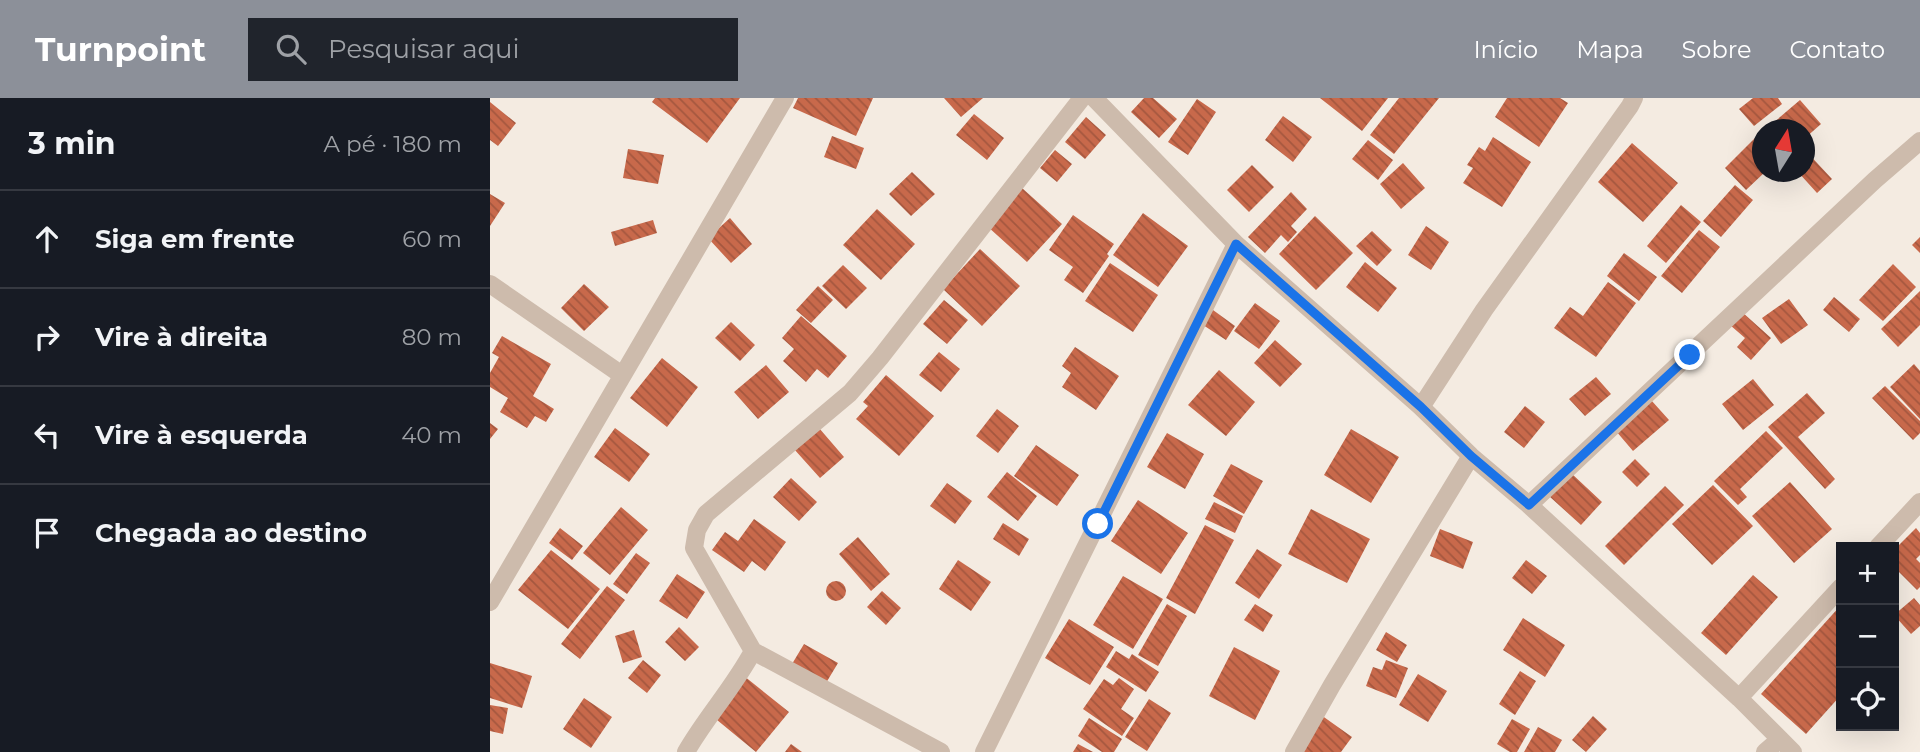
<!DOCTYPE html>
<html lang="pt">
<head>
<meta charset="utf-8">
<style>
  :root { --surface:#171b24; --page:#20242c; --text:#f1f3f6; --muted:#9ea1a6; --line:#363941; --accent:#8c9099 }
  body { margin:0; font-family:Montserrat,sans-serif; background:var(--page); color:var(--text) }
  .controls { position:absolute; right:21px; bottom:21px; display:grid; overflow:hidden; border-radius:0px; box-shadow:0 7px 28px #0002 }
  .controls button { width:63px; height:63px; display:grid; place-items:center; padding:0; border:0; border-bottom:2px solid var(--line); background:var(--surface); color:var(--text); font:35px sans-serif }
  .compass { position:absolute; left:1262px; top:21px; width:63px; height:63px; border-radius:50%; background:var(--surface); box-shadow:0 7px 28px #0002; rotate:11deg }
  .stop { position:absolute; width:21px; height:21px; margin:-16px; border:5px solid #1a73e8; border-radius:50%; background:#fff }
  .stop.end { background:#1a73e8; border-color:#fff; box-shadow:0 2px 7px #0008 }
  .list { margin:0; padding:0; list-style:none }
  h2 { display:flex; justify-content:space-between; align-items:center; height:91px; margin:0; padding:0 28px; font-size:30px }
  h2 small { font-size:23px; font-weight:400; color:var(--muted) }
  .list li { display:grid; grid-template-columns:46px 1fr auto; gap:21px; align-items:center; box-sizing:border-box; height:98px; padding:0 28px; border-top:2px solid var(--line) }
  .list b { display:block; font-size:26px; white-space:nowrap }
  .list em { font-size:23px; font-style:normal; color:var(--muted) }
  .icon { flex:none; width:38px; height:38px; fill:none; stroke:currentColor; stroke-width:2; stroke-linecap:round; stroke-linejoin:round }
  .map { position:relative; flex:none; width:1430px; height:654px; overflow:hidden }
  header { display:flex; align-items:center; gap:42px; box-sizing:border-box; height:98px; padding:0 35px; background:var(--accent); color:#fff }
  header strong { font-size:33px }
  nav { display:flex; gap:38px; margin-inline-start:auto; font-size:24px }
  .search { width:490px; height:63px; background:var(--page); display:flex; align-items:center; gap:18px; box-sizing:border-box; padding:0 24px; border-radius:0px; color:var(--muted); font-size:26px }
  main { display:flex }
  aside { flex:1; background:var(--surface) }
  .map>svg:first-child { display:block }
  .building { fill:url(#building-back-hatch) }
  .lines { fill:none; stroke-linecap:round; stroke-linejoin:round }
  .minor { stroke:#cdbbac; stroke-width:18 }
  .route { stroke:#1a73e8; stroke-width:9 }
</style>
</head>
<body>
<header>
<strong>Turnpoint</strong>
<div class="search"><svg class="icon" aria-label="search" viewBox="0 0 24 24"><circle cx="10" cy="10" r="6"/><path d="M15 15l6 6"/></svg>Pesquisar aqui</div>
<nav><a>Início</a><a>Mapa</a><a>Sobre</a><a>Contato</a></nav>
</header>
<main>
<aside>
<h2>3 min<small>A pé · 180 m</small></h2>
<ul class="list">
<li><svg class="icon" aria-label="ahead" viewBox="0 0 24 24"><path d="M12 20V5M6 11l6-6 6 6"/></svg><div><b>Siga em frente</b></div><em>60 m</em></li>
<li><svg class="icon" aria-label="right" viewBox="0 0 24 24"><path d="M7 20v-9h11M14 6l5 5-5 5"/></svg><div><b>Vire à direita</b></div><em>80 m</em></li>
<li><svg class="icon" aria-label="left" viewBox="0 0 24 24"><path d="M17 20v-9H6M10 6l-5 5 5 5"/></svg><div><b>Vire à esquerda</b></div><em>40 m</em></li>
<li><svg class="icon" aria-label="arrive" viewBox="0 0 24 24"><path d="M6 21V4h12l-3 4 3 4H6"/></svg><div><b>Chegada ao destino</b></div></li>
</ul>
</aside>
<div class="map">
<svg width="1430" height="654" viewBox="0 0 1430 654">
  <defs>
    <pattern id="building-back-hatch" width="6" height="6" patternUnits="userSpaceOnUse" patternTransform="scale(1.75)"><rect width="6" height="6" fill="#c8694b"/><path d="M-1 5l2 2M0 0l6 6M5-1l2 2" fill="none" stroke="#a4573f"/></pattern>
  </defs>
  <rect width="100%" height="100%" fill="#f4ebe1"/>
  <path class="building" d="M165,0h85l-33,45 -55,-41z
    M308,0h75l-17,38 -63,-28z
    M454,0h39l-22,19z
    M654,0h9l24,21 -18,19 -28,-26z
    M830,0h68l-26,33z
    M909,0h40l-45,56 -24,-19z
    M1017,0h53l8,5 -29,44 -44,-30z
    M1263,0h25l4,6 -28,22 -15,-17z
    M707,1l19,13 -28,43 -20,-13z
    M1310,2l21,24 -17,15v-9h-39z
    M0,4l26,21 -18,23 -8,-6z
    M484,16l30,24 -17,22 -31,-25z
    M793,18l29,21 -19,25 -28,-22z
    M596,19l20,18 -21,24 -20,-17z
    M1268,37l4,5v32h3l-19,18 -21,-22z
    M342,38l32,12 -8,21 -32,-12z
    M1003,39l38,25 -29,45 -39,-24 10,-15 -6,-3 12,-18 6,4z
    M878,42l25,20 -15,20 -26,-21z
    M1142,45l46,40 -35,39 -45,-40z
    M138,51l36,6 -6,29 -35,-6z
    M1314,51l28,30 -15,14 -19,-21h6z
    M565,52l17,14 -15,18 -17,-14z
    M913,65l22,25 -24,21 -21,-25z
    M762,67l22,22 -25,25 -22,-22z
    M422,74l23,22 -24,22 -22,-22z
    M1245,87l18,15 -32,37 -18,-16z
    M532,90l40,36 -35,38 -40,-36z
    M801,94l16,17 -16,17 6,6 -9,10 -7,-7 -16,18 -17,-16z
    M0,96l15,9 -15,23z
    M1191,107l20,17 -35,41 -19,-17z
    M387,111l38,35 -34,36 -38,-35z
    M653,115l45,33 -30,41 -45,-32z
    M583,117l41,29 -7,10 2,2 -26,37 -19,-13 9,-13 -24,-17z
    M825,118l38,37 -37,37 -37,-36z
    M240,120l22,26 -21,19 -23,-25z
    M163,122l4,13 -42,13 -4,-14z
    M936,128l23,16 -18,28 -23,-15z
    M1209,132l21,17 -38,46 -21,-17z
    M882,133l20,19 -15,16 -21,-20z
    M1430,139v16l-8,-8z
    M490,151l40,37 -38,40 -39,-37z
    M1134,155l33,24 -18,24 -32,-25z
    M875,164l32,26 -19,24 -32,-25z
    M620,165l48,32 -25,37 -48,-31z
    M1403,166l23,23 -33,34 -24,-21z
    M353,167l24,23 -21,21 -24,-23z
    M1118,184l28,21 -40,54 -42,-29 16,-21 13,9z
    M94,186l25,23 -25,24 -23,-23z
    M328,188l15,14 -22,23 -15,-13z
    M1430,193v34l-22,22 -17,-18z
    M1344,199l26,22 -11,13 -26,-22z
    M1299,201l19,26 -27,19 -19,-26z
    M454,202l24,20 -21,24 -24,-20z
    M765,205l25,18 -21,28 -25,-18z
    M723,212l22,16 -9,14 -23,-15z
    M1252,214l29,26 -20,22 -14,-13 8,-9 -15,-13z
    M311,218l46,40 -19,22 -11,-9 -11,13 -23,-21 11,-12 -12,-11z
    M241,224l24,23 -15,16 -25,-23z
    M12,238l49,28 -18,32 21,13 -8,13 -11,-6 -8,12 -27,-16 8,-14 -18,-11v-14l9,-16 -7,-4z
    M785,242l27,24 -22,23 -26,-24z
    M585,249l44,29 -23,34 -34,-23 9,-14 -9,-7z
    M449,254l21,17 -19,23 -22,-17z
    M172,260l36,29 -31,40 -37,-29z
    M1424,266l6,7v48l-30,-32z
    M276,267l23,27 -31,27 -24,-27z
    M729,272l36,32 -29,34 -38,-31z
    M396,277l48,41 -35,40 -43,-37 12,-13 -5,-4z
    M1106,279l15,17 -26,22 -16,-17z
    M1263,281l21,26 -31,25 -21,-26z
    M1395,288l35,35v12l-7,7 -41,-42z
    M1317,295l18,20 -27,24 37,42 -10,10 -57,-62z
    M1161,302l18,20 -36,31 -17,-20z
    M1035,308l20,16 -21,26 -20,-16z
    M507,311l22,17 -21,27 -22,-17z
    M0,325l8,6 -8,10z
    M125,330l35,26 -21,28 -35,-25z
    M329,330l25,29 -24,21 -26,-29z
    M861,331l48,28 -28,46 -47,-28z
    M1276,333l17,17 -43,41 7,8 -9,8 -24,-24z
    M677,335l37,21 -19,35 -38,-22z
    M546,347l43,30 -22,31 -43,-30z
    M1145,361l15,15 -13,13 -15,-15z
    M741,366l32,17 -19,33 -31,-18z
    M517,374l30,24 -19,25 -31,-24z
    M1081,375l31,29 -21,23 -32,-29z
    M301,380l26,24 -18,19 -26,-24z
    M1300,384l42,47 -38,34 -42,-47z
    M457,385l25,18 -17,23 -25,-18z
    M1223,387l40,41 -41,39 -40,-41z
    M1175,388l19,19 -60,60 -19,-19z
    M648,402l50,33 -27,41 -50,-33z
    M724,404l29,14 -8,17 -30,-14z
    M131,409l27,23 -38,45 -27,-22z
    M821,411l59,30 -23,44 -59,-29z
    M264,421l32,23 -21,29 -13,-10 -8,11 -32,-22 13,-18 13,9z
    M513,425l26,16 -10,17 -26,-17z
    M715,427l29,15 -39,74 -29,-16z
    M70,430l23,18 -11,14 -23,-17z
    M1426,430l4,5v22l-4,4 4,4v24l-3,3 -23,-23v-17z
    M950,431l33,13 -10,27 -33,-13z
    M368,439l32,37 -19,17 -32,-37z
    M767,451l25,16 -23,34 -24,-16z
    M61,452l49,39 -32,40 -50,-39z
    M146,455l14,10 -23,31 -14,-10z
    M468,462l33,22 -20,29 -32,-22z
    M1036,462l21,16 -15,18 -20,-16z
    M187,476l28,18 -18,27 -28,-18z
    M1263,477l25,22 -52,58 -25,-22z
    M633,478l40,23 -30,50 -40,-24z
    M336 493a10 10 0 1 1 20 0a10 10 0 1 1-20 0Z
    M117,488l18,14 -45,59 -19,-15z
    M392,493l19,17 -15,17 -19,-18z
    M1424,500l6,7v21l-9,8 -17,-19z
    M677,506l20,12 -29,50 -20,-11z
    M765,506l18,11 -10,17 -19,-12z
    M1351,507v90l-35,39 -45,-40z
    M1033,520l42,27 -20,32 -42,-27z
    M579,521l45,28 -24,38 -45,-27z
    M189,529l20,20 -14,14 -20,-19z
    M144,532l8,27 -19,6 -8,-27z
    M896,534l21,13 -10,17 -21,-12z
    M314,546l34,19 -12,20 -34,-19z
    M744,549l46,24 -25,49 -46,-24z
    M626,553l13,8 3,-5 27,18 -13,20 -40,-25z
    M153,562l18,15 -14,18 -19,-15z
    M896,562l22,8 -12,30 -30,-12 7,-19 9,3z
    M0,565l42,13 -10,32 -32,-10z
    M1030,573l16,10 -21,34 -16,-11z
    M928,576l29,17 -19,31 -29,-17z
    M254,578l45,36 -33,40 -45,-37z
    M629,580l15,11 -13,20 13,9 -12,18 -39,-27 21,-30 9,6z
    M94,600l28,19 -21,31 -28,-19z
    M659,601l22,14 -24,38 -22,-14z
    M0,607l18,3 -5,26 -13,-3z
    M831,617l31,22 -11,15h-42z
    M1103,618l14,13 -21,23 -14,-12z
    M599,620l33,21 -8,13h-12l-24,-16z
    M1022,621l18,10 -13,23h-7l-13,-8z
    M1048,629l24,13 -7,12h-31z
    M301,646l11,8h-17z
    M588,646l15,8h-20z"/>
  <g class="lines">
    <path class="minor" d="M604,0l142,146 185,163 50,49 58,49 210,193 54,54
      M0,186l132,91
      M931,309l63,-97 146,-204 4,-8
      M1039,407l346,-325 45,-39
      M1388,449l42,-45
      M0,504l295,-504
      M263,553l188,101
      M1249,600l102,-111
      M196,654c20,-35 48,-65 67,-101l-59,-103 3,-18 9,-16 144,-121 30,-35 202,-260
      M494,654l252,-508
      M804,654l38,-67 139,-229
      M1275,654l15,-13"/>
  </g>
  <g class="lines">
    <path class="route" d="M608,426l138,-280 185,163 50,49 58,49 161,-150"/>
  </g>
</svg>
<div class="controls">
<button>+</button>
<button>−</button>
<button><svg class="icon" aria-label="locate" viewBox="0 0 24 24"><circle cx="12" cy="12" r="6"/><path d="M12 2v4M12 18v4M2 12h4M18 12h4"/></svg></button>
</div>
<svg class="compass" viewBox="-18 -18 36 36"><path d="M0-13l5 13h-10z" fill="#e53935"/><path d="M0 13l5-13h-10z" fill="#9ea1a6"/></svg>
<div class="stop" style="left:608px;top:426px"></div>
<div class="stop end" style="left:1200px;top:257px"></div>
</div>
</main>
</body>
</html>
